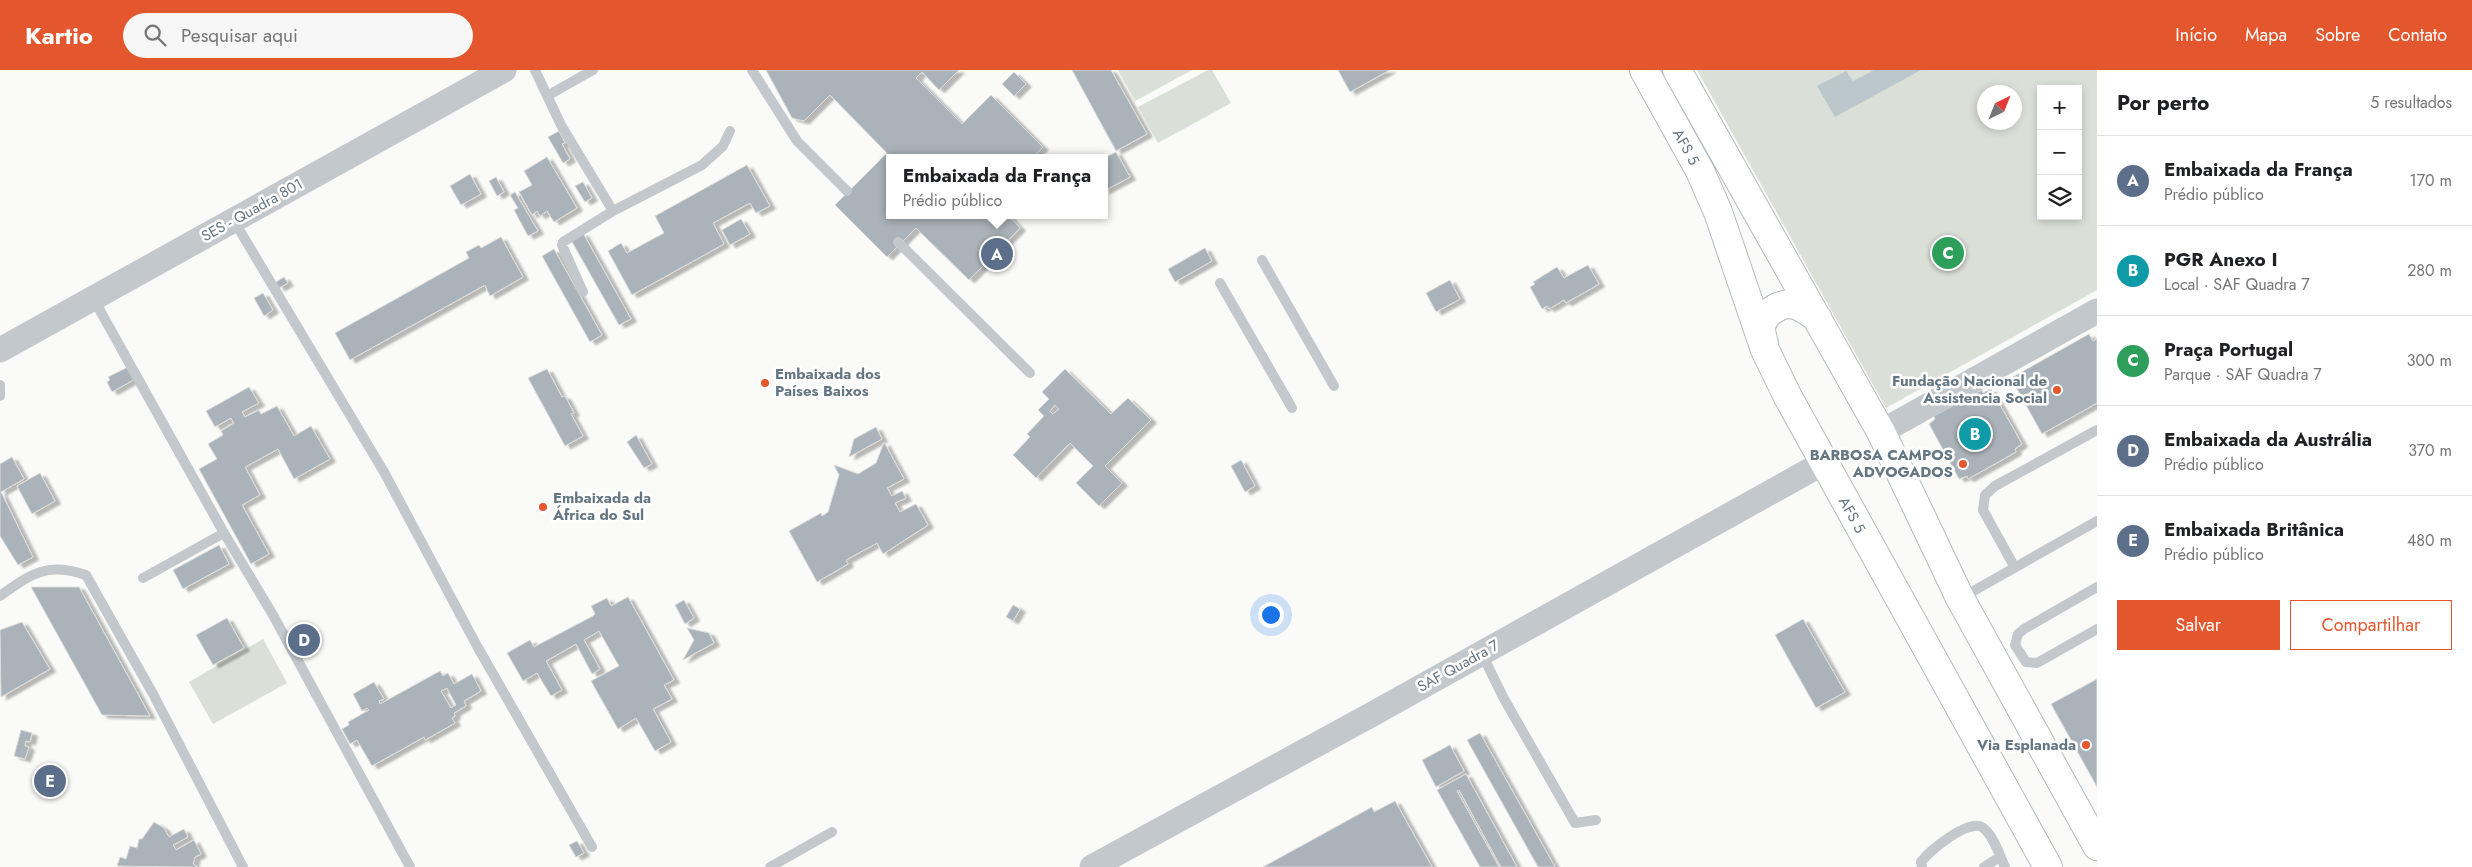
<!DOCTYPE html>
<html lang="pt">
<head>
<meta charset="utf-8">
<style>
  :root { --surface:#fff; --page:#f6f6f6; --text:#202124; --muted:#757577; --line:#e0e0e0; --accent:#e4572e }
  body { margin:0; font-family:Jost,sans-serif; background:var(--page); color:var(--text) }
  .controls { position:absolute; right:15px; top:15px; display:grid; overflow:hidden; border-radius:0px; box-shadow:0 2px 8px #0003 }
  .controls button { width:45px; height:45px; display:grid; place-items:center; padding:0; border:0; border-bottom:1px solid var(--line); background:var(--surface); color:var(--text); font:25px sans-serif }
  .compass { position:absolute; left:1977px; top:15px; width:45px; height:45px; border-radius:50%; background:var(--surface); box-shadow:0 2px 8px #0003; rotate:43deg }
  .you { position:absolute; left:1270px; top:544px; width:18px; height:18px; margin:-12px; border:4px solid #fff; border-radius:50%; background:#1a73e8; box-shadow:0 0 0 8px #1a73e833 }
  .badge { display:grid; place-items:center; width:32px; height:32px; border-radius:50%; background:var(--accent); color:#fff; font-size:16px; font-weight:700 }
  .pin { position:absolute; translate:-50% -50%; border:2px solid #fff; box-shadow:0 1px 5px #0006 }
  .popup { position:absolute; left:886px; top:84px; width:222px; height:65px; box-sizing:border-box; display:grid; place-content:center; border-radius:0px; background:var(--surface); filter:drop-shadow(0 1px 4px #0005); font-size:16px; white-space:nowrap; color:var(--muted) }
  .popup b { font-size:19px; color:var(--text) }
  .popup::after { content:''; position:absolute; left:50%; top:100%; margin-left:-10px; border:10px solid transparent; border-top-color:var(--surface) }
  .list { margin:0; padding:0; list-style:none }
  h2 { display:flex; justify-content:space-between; align-items:center; height:65px; margin:0; padding:0 20px; font-size:21px }
  h2 small { font-size:16px; font-weight:400; color:var(--muted) }
  .list li { display:grid; grid-template-columns:32px 1fr auto; gap:15px; align-items:center; box-sizing:border-box; height:90px; padding:0 20px; border-top:1px solid var(--line) }
  .list b { display:block; font-size:19px; white-space:nowrap }
  .list p { margin:0; font-size:16px; white-space:nowrap; color:var(--muted) }
  .list em { font-size:16px; font-style:normal; color:var(--muted) }
  .actions { display:flex; gap:10px; padding:15px 20px }
  .actions a { flex:1; padding:11px 0; border:1px solid var(--accent); border-radius:0px; text-align:center; font-size:18px; color:var(--accent) }
  .actions .main { background:var(--accent); color:#fff }
  .icon { flex:none; width:28px; height:28px; fill:none; stroke:currentColor; stroke-width:2; stroke-linecap:round; stroke-linejoin:round }
  .map { position:relative; flex:none; width:2097px; height:797px; overflow:hidden }
  header { display:flex; align-items:center; gap:30px; box-sizing:border-box; height:70px; padding:0 25px; background:var(--accent); color:#fff }
  header strong { font-size:24px }
  nav { display:flex; gap:28px; margin-inline-start:auto; font-size:18px }
  .search { width:350px; height:45px; background:var(--page); display:flex; align-items:center; gap:12px; box-sizing:border-box; padding:0 18px; border-radius:28px; color:var(--muted); font-size:19px }
  main { display:flex }
  aside { flex:1; background:var(--surface) }
  .map>svg:first-child { display:block }
  .green { fill:#dadfd7; fill-rule:evenodd }
  .water { fill:#bbc7cb }
  .building { fill:#aab3b9; stroke:#dcdcda; fill-rule:evenodd; filter:url(#shadow) }
  .lines { fill:none; stroke-linecap:round; stroke-linejoin:round }
  .secondary-casing { stroke:#b3babf; stroke-width:30 }
  .service { stroke:#c3c8cc; stroke-width:10 }
  .tertiary { stroke:#c3c8cc; stroke-width:25 }
  .secondary { stroke:#fff; stroke-width:28 }
  .poi-dot { fill:#e4572e; stroke:#fff; stroke-width:2 }
  .labels { text-anchor:middle; dominant-baseline:central; stroke-width:5; stroke-linejoin:round; paint-order:stroke }
  .street-label { font-size:15px; fill:#657683; stroke:#fff }
  .poi-label { font-size:15px; font-weight:bold; fill:#657683; stroke:#fff; text-anchor:end }
</style>
</head>
<body>
<header>
<strong>Kartio</strong>
<div class="search"><svg class="icon" aria-label="search" viewBox="0 0 24 24"><circle cx="10" cy="10" r="6"/><path d="M15 15l6 6"/></svg>Pesquisar aqui</div>
<nav><a>Início</a><a>Mapa</a><a>Sobre</a><a>Contato</a></nav>
</header>
<main>
<div class="map">
<svg width="2097" height="797" viewBox="0 0 2097 797">
  <defs>
    <filter id="shadow"><feDropShadow dx="5.5" dy="3" stdDeviation="1" flood-color="#0004"/></filter>
  </defs>
  <rect width="100%" height="100%" fill="#fafaf8"/>
  <path class="green" d="M1118,0h74l-57,31z
    M1208,0h4l19,33 -73,40 -20,-36z
    M1697,0h400v220l-211,118zM2041,19h37v127h-37zM1984,22h30v30h-30z
    M263,569l24,44 -74,41 -24,-42z"/>
  <path class="water" d="M1874,0h47l-86,47 -18,-31 29,-15 7,10z"/>
  <path class="building" d="M766,0h193l-20,20 -17,-18 -6,6 46,46 29,-29 52,52 -11,11h-142v57h118l12,13 -51,52 -53,-52 -29,29 -52,-52 52,-52 -57,-58 -26,26 -12,-3z
    M1072,0h39l36,64 -31,17z
    M1338,0h52l-40,22z
    M1014,2l12,12 -12,12 -12,-12z
    M559,61l6,12 -3,1 8,15 -7,4 -15,-26z
    M1116,82l14,25 -26,14v-33z
    M547,87l30,51 -23,14 -7,-11 -7,5 -3,-5 -5,4 -13,-23 13,-7 -8,-14z
    M747,95l23,41 -14,7 -6,-10 -37,20 11,21 -92,51 -24,-44 13,-8 6,10 37,-20 -9,-17z
    M470,104l11,20 -20,11 -11,-19z
    M496,107l8,15 -7,4 -8,-15z
    M583,112l9,16 -7,4 -10,-16z
    M515,122l23,39 -10,5 -14,-26 4,-2 -8,-13z
    M741,149l9,15 -20,11 -8,-15z
    M583,163l48,86 -12,6 -48,-85z
    M501,167l22,40 -33,19 -5,-11 -135,75 -15,-27 134,-75 -3,-6 13,-7 2,3z
    M1205,178l7,13 -37,21 -7,-13z
    M554,179l48,86 -12,7 -48,-86z
    M1588,195l11,19 -33,19 -2,-3 -15,9 -2,-3 -5,3 -12,-22 5,-3 -2,-2 24,-15 7,11z
    M284,207l4,6 -9,5 -3,-6z
    M1450,210l10,19 -24,13 -10,-19z
    M263,223l10,17 -9,6 -10,-18z
    M2089,264l4,7 4,-2v64l-55,31 -31,-56z
    M128,297l7,12 -23,13 -5,-10 3,-2 -2,-3z
    M547,299l15,28 3,-1 9,17 -3,1 12,22 -18,10 -37,-68z
    M1065,299l46,45 17,-16 23,22 -46,46 17,17 -23,23 -23,-23 17,-17 -23,-23 -34,35 -23,-23 17,-18 -3,-3 17,-18 -6,-6 11,-11 -7,-7zM1055,335l4,4 -6,5 -3,-3z
    M249,317l10,16 -17,9 3,5 14,-7 2,4 16,-8 17,30 17,-10 19,33 -36,20 -16,-30 -33,18 15,28 -18,10 27,49 -18,10 -52,-95 18,-10 -9,-15 15,-9 -2,-4 13,-8 -3,-5 -16,9 -9,-16z
    M1991,319l31,55 -7,5 1,3 -48,27 -1,-3 -8,3 -30,-55 6,-5 -1,-3 48,-26 1,3z
    M876,357l6,12 -33,18 5,-18z
    M636,365l16,29 -8,4 -17,-26z
    M884,372l20,37 -17,9 5,8 10,-5 4,7 -11,5 5,9 16,-8 12,21 -45,29 -6,-11 -31,17 2,4 -31,18 -28,-51 32,-18 1,3 6,-4 11,-37 -5,-10 24,9 18,-11z
    M12,387l12,22 -23,13 32,65 -15,8 -18,-29v-72z
    M1241,390l14,26 -10,6 -14,-26z
    M40,403l15,28 -23,13 -15,-28z
    M219,475l10,19 -46,25 -10,-19z
    M31,517h48l71,129 -48,-1z
    M628,527l46,83 -10,5 8,14 -19,10 18,33 -16,9 -19,-33 -18,11 -27,-48 28,-15 -20,-35 -15,9 16,29 -8,5 -16,-30 -30,17 16,29 -11,6 -14,-23 -14,8 -16,-28 23,-13 4,7 59,-31 2,-2 -4,-8 16,-8 4,8z
    M684,530l10,18 -9,6 -10,-19z
    M1013,535l7,4 -7,12 -7,-4z
    M227,548l17,30 -31,17 -17,-30z
    M1803,549l42,73 -29,16 -41,-73z
    M22,552l28,47 -49,28 -1,-67z
    M687,558l22,5 5,10 -31,17 11,-20z
    M440,601l3,5 5,-3 6,11 18,-10 9,17 -17,10 2,5 -12,7 1,3 -3,2 3,5 -30,17 -1,-3 -52,29 -15,-26 -7,4 -8,-15 7,-4 -1,-3 21,-12 -2,-2 -5,3 -9,-17 21,-12 10,17 -5,2 1,3zM447,618l9,17 -5,3 -10,-17z
    M2097,609v108l-46,-83z
    M21,660l11,3 -2,9 -4,-1 -1,5 4,1 -4,12 -11,-3z
    M1480,663l75,134h-17l-71,-127z
    M1450,675l14,26 -28,16 -14,-27z
    M1466,704l51,93h-16l-42,-77 -2,1 42,76h-19l-43,-77z
    M1395,731l37,66h-169l109,-60 2,5z
    M154,752l10,6 5,9 15,-8 4,8 -15,8 3,5 18,-10 7,14 -6,3 -2,7 5,3 -81,-1 3,-9 6,2 4,-13 7,2 2,-9h3z
    M577,771l7,12 -8,4 -7,-12z"/>
  <g class="lines">
    <defs>
      <path id="secondary" d="M1644,0l56,101 18,41 47,138 23,47 260,470
        M1677,0l204,362 79,166 137,248
        M1764,274c-1,-5 -3,-11 -3,-16 2,-16 22,-28 37,-22 7,3 14,8 20,13"/>
    </defs>
    <use href="#secondary" class="secondary-casing"/>
    <path class="service" d="M535,0l26,55 52,86 89,-46 21,-19 7,-15
      M752,0l45,71 50,50
      M547,26l46,-26
      M234,151l150,251 93,174 115,201
      M898,172l132,131
      M1262,190l72,126
      M1220,213l72,125
      M583,222l-21,-47 1,-3 50,-31
      M93,228l131,235 -81,45
      M0,315v11
      M224,463l49,82 137,252
      M2014,496l-31,-56 2,-15 10,-9 102,-56
      M2097,517l-73,42 -6,5 -3,11 11,17 11,1 60,-34
      M0,526c32,-23 47,-34 86,-21l67,119 90,173
      M1961,528l136,-77
      M1482,584l21,43 72,126 21,-3
      M770,797l62,-35
      M1922,797l-1,-5c8,-11 47,-43 61,-35 11,7 18,29 23,40
      M1984,797l16,-10"/>
    <path class="tertiary" d="M0,280l504,-280
      M1881,362l216,-121
      M1092,797l277,-151 454,-253"/>
    <use href="#secondary" class="secondary"/>
  </g>
  <g class="poi-dot">
    <circle cx="765" cy="313" r="5"/>
    <circle cx="2057" cy="320" r="5"/>
    <circle cx="1963" cy="394" r="5"/>
    <circle cx="543" cy="437" r="5"/>
    <circle cx="2086" cy="675" r="5"/>
  </g>
  <g class="labels">
    <g class="street-label">
      <text transform="translate(1686 77) rotate(61)">AFS 5</text>
      <text transform="translate(252 140) rotate(-29)">SES - Quadra 801</text>
      <text transform="translate(1852 445) rotate(61)">AFS 5</text>
      <text transform="translate(1458 596) rotate(-29)">SAF Quadra 7</text>
    </g>
    <g class="poi-label">
      <text x="775" y="304" text-anchor="start">Embaixada dos<tspan x="775" dy="17">Países Baixos</tspan></text>
      <text x="2047" y="311">Fundação Nacional de<tspan x="2047" dy="17">Assistencia Social</tspan></text>
      <text x="1953" y="385">BARBOSA CAMPOS<tspan x="1953" dy="17">ADVOGADOS</tspan></text>
      <text x="553" y="428" text-anchor="start">Embaixada da<tspan x="553" dy="17">África do Sul</tspan></text>
      <text x="2076" y="675">Via Esplanada</text>
    </g>
  </g>
</svg>
<div class="controls">
<button>+</button>
<button>−</button>
<button><svg class="icon" aria-label="layers" viewBox="0 0 24 24"><path d="M12 4l9 5-9 5-9-5zM3 14l9 5 9-5"/></svg></button>
</div>
<svg class="compass" viewBox="-18 -18 36 36"><path d="M0-13l5 13h-10z" fill="#e53935"/><path d="M0 13l5-13h-10z" fill="#757577"/></svg>
<div class="you"></div>
<div class="pin badge" style="left:997px;top:184px;background:#5c6f8a">A</div>
<div class="popup"><b>Embaixada da França</b>Prédio público</div>
<div class="pin badge" style="left:1975px;top:364px;background:#0f9aa8">B</div>
<div class="pin badge" style="left:1948px;top:183px;background:#2e9e5b">C</div>
<div class="pin badge" style="left:304px;top:570px;background:#5c6f8a">D</div>
<div class="pin badge" style="left:50px;top:711px;background:#5c6f8a">E</div>
</div>
<aside>
<h2>Por perto<small>5 resultados</small></h2>
<ul class="list">
<li><span class="badge" style="background:#5c6f8a">A</span><div><b>Embaixada da França</b><p>Prédio público</p></div><em>170 m</em></li>
<li><span class="badge" style="background:#0f9aa8">B</span><div><b>PGR Anexo I</b><p>Local · SAF Quadra 7</p></div><em>280 m</em></li>
<li><span class="badge" style="background:#2e9e5b">C</span><div><b>Praça Portugal</b><p>Parque · SAF Quadra 7</p></div><em>300 m</em></li>
<li><span class="badge" style="background:#5c6f8a">D</span><div><b>Embaixada da Austrália</b><p>Prédio público</p></div><em>370 m</em></li>
<li><span class="badge" style="background:#5c6f8a">E</span><div><b>Embaixada Britânica</b><p>Prédio público</p></div><em>480 m</em></li>
</ul>
<div class="actions"><a class="main">Salvar</a><a>Compartilhar</a></div>
</aside>
</main>
</body>
</html>
